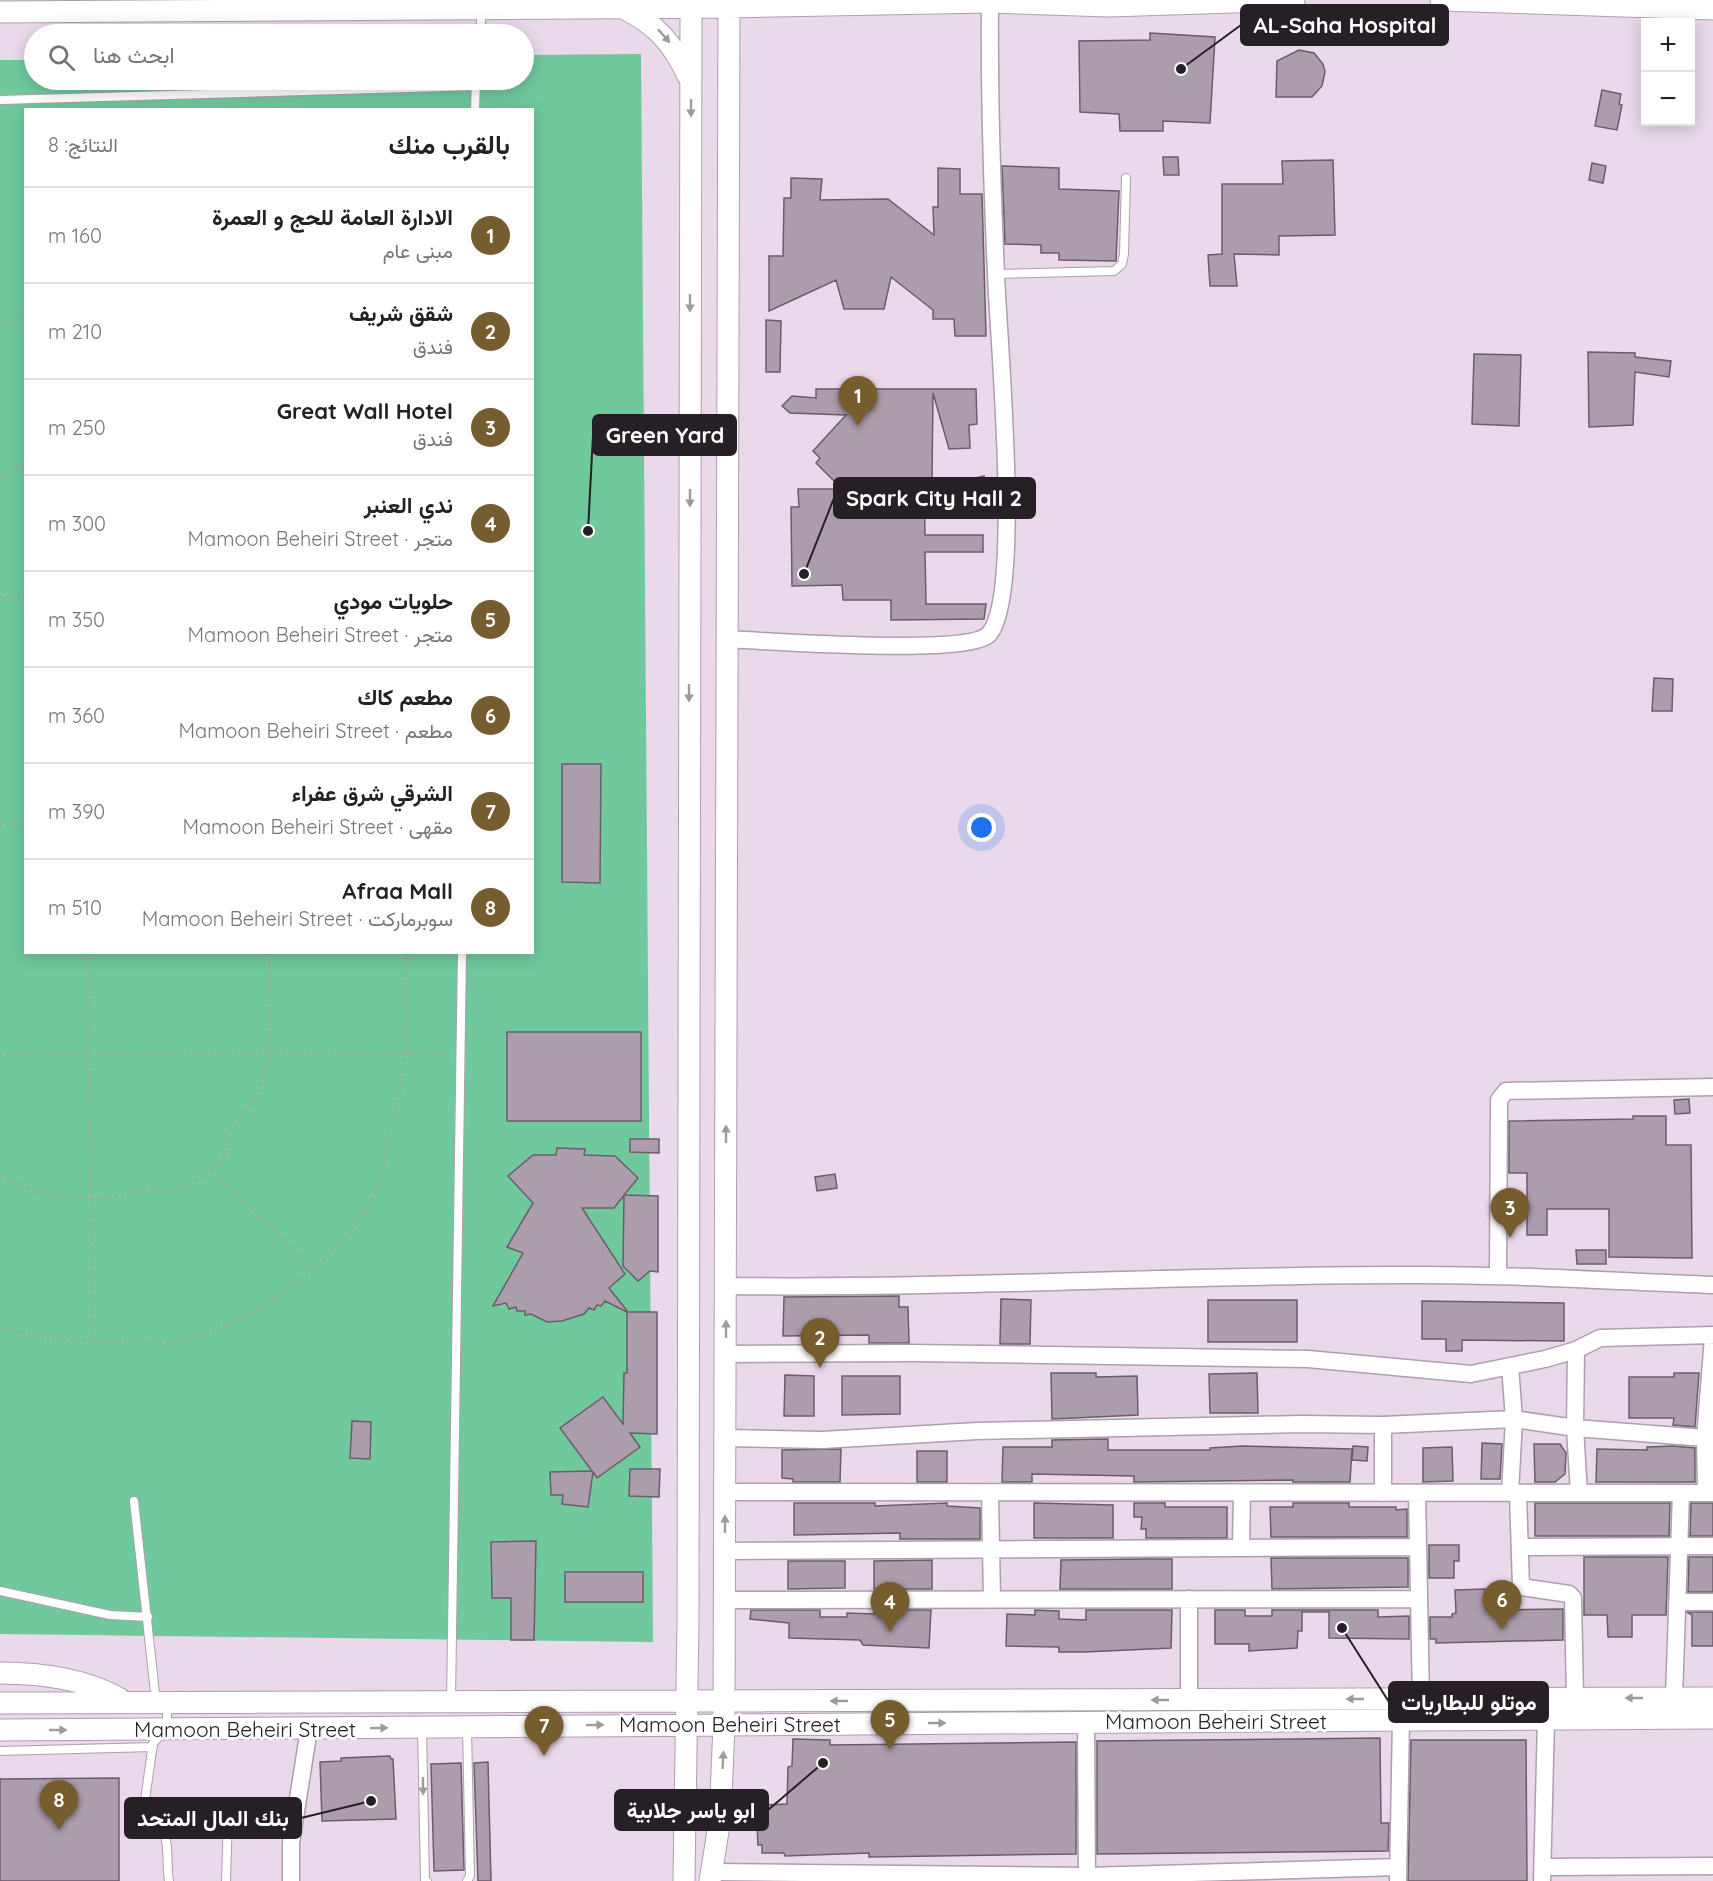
<!DOCTYPE html>
<html lang="ar">
<head>
<meta charset="utf-8">
<style>
  :root { --surface:#fff; --page:#f2f2f2; --text:#222; --muted:#767676; --line:#e0e0e0; --accent:#765d2e }
  body { margin:0; font-family:Quicksand,Vazirmatn,sans-serif; background:var(--page); color:var(--text); direction:rtl }
  .controls { position:absolute; right:18px; top:18px; display:grid; overflow:hidden; border-radius:0px; box-shadow:0 3px 15px #0003 }
  .controls button { width:54px; height:54px; display:grid; place-items:center; padding:0; border:0; border-bottom:2px solid var(--line); background:var(--surface); color:var(--text); font:30px sans-serif }
  .you { position:absolute; left:982px; top:828px; width:21px; height:21px; margin:-15px; border:4px solid #fff; border-radius:50%; background:#1a73e8; box-shadow:0 0 0 9px #1a73e833 }
  .badge { display:grid; place-items:center; width:39px; height:39px; border-radius:50%; background:var(--accent); color:#fff; font-size:20px; font-weight:700 }
  .pin { position:absolute; translate:-50% -50px; filter:drop-shadow(0 2px 3px #0008) }
  .pin::after { content:''; position:absolute; top:32px; width:21px; height:18px; background:inherit; clip-path:polygon(0 0,100% 0,50% 100%) }
  .list { margin:0; padding:0; list-style:none }
  h2 { display:flex; justify-content:space-between; align-items:center; height:78px; margin:0; padding:0 24px; font-size:26px }
  h2 small { font-size:20px; font-weight:400; color:var(--muted) }
  .list li { display:grid; grid-template-columns:39px 1fr auto; gap:18px; align-items:center; box-sizing:border-box; height:96px; padding:0 24px; border-top:2px solid var(--line) }
  .list b { display:block; font-size:22px; white-space:nowrap }
  .list p { margin:0; font-size:20px; white-space:nowrap; color:var(--muted) }
  .list em { font-size:20px; font-style:normal; color:var(--muted) }
  .icon { flex:none; width:33px; height:33px; fill:none; stroke:currentColor; stroke-width:2; stroke-linecap:round; stroke-linejoin:round }
  .map { position:relative; flex:none; width:1713px; height:1881px; overflow:hidden; direction:ltr }
  .search { position:absolute; background:var(--surface); box-shadow:0 3px 15px #0003; left:24px; top:24px; width:510px; height:66px; display:flex; align-items:center; gap:15px; box-sizing:border-box; padding:0 21px; border-radius:33px; color:var(--muted); font-size:22px }
  .panel { position:absolute; background:var(--surface); box-shadow:0 3px 15px #0003; left:24px; top:108px; width:510px; height:846px; border-radius:0px; direction:rtl }
  .map>svg:first-child { display:block }
  .green { fill:#70c99d; fill-rule:evenodd }
  .building { fill:#ac9dad; stroke:#6b5d6c; stroke-width:1.5 }
  .lines { fill:none; stroke-linecap:round; stroke-linejoin:round }
  .service-casing { stroke:#ae9eaf; stroke-width:10 }
  .minor-casing { stroke:#ae9eaf; stroke-width:19 }
  .tertiary-casing { stroke:#ae9eaf; stroke-width:23 }
  .path { stroke:#ab9dac; stroke-width:3; stroke-dasharray:1.5 4.5; stroke-linecap:butt }
  .service { stroke:#fff; stroke-width:8 }
  .minor { stroke:#fff; stroke-width:16 }
  .tertiary { stroke:#fff; stroke-width:21 }
  .oneway { fill:#9d9b9d }
  .labels { text-anchor:middle; dominant-baseline:central; stroke-width:6; stroke-linejoin:round; paint-order:stroke }
  .street-label { font-size:21px; fill:#262026; stroke:#fff }
  .leader { fill:none; stroke:#262026; stroke-width:2 }
  .callout-dot { fill:#262026; stroke:#fff; stroke-width:2 }
  .callout { fill:#262026; stroke:#262026; stroke-width:2 }
  .callout-label { font-size:22px; text-anchor:middle; font-weight:bold; fill:#fff }
</style>
</head>
<body>
<div class="map">
<svg width="1713" height="1881" viewBox="0 0 1713 1881">
  <rect width="100%" height="100%" fill="#ead9eb"/>
  <path class="green" d="M641,54l12,1588 -653,-8v-1574h34v20h490v-25zM26,110h506v842h-506z"/>
  <path class="building" d="M1150,33l65,4 -5,86 -47,-2v10h-43l-1,-17 -39,-2 -1,-71 71,-1z
    M1299,50l15,3 9,11 2,8 -3,14 -10,11h-36l1,-36z
    M1602,90l19,4 -2,10 3,1 -5,25 -22,-4z
    M1163,157h15l1,18h-15z
    M1333,160l2,75 -56,1v19l-45,-1 3,32h-27l-2,-31 14,-1v-70h61l-1,-23z
    M1592,163l14,3 -3,17 -14,-3z
    M1002,166l57,2v21l60,2 -3,70 -57,-1v-7h-18v-8l-36,-1z
    M938,168l22,1v25h22l4,142h-31l-1,-17h-21v-9l-42,-33 -7,32h-40l-8,-29 -67,31v-55h14l1,-58h7v-20l31,1 -2,21 68,-1 46,36 -1,-28h5z
    M766,320l15,1 -1,51h-14z
    M1588,352l47,1v4l36,4 -2,16 -34,-5 -2,53 -44,2z
    M1474,354l47,1 -2,71 -47,-2z
    M816,389h160l1,35 -8,1 1,23 -21,1 -16,-56 -1,87h-8l1,55h58v17h-58l1,52h60l-2,15 -93,1v-20h-48l-1,-15 -50,1 -1,-79h8l-1,-18h44l-26,-26 4,-5 -7,-7 33,-36 -56,-2 -8,-7 10,-10 24,2z
    M984,476l1,21 -23,-1 -4,-14z
    M1654,678l19,1 -1,32h-20z
    M562,764h39l-1,119 -38,-1z
    M507,1032h134v89h-134z
    M1689,1099l1,14 -15,1 -1,-14z
    M1633,1116h33v29h25l1,113 -83,-1v-48h-62v26h-20v-62h-18v-52l124,-2z
    M630,1139h29v14l-29,-1z
    M557,1148l28,1 -1,6 31,1 23,22 -14,17 34,1v76l-8,-1 -12,10 -15,-15 1,-71 -10,13h-32l43,66 -16,14 19,24h29v122l-27,-1 10,14 -43,31 -4,-6 -5,35 -26,-3 1,-9h-12l-1,-23 42,-1 -32,-43 43,-31 20,27 1,-51h3v-61l-22,-11 -4,5 -4,-1 -3,5 -5,-2 -5,6 -22,7 -15,1 -16,-8 -6,1v-4h-8l-1,-4 -7,2 -3,-6 -13,3 30,-53 -16,-6 26,-44 -25,-27 25,-21h23z
    M835,1174l2,14 -20,3 -2,-14z
    M1576,1250h30v14h-29z
    M899,1296v11h9l1,36h-40v-8l-86,1 1,-39z
    M1001,1299l30,1 -1,44h-30z
    M1208,1300h89v42h-89z
    M1422,1301l142,2v38l-102,-1v11h-16v-12h-24z
    M1051,1373h45v4l41,-1 1,39 -86,4z
    M1257,1373l1,40h-48l-1,-39z
    M1674,1373h25l-4,54 -22,-2 1,-7h-45v-41h45z
    M785,1375l29,1v40h-30z
    M842,1376h58v38l-58,1z
    M352,1421l19,1 -1,37 -20,-1z
    M1108,1439v11h102v-2l32,-2 110,3 -2,33h-57v-2l-159,2v-6l-102,-2v8h-30l1,-35h49v-7z
    M1482,1443l20,1 -2,35h-19z
    M1534,1444h26l6,9 -1,21 -10,8h-20z
    M1353,1446l15,1 -1,14 -15,-1z
    M1673,1446l22,2v34h-99l1,-33 50,1v-3z
    M1452,1447l1,34 -30,1v-34z
    M841,1449l-1,33h-47v-3l-11,-1v-28z
    M917,1451h30v31h-30z
    M630,1469h30l-1,28 -30,-1z
    M794,1503h81v3l72,-3v3l33,2v31h-80v-6l-106,2z
    M1034,1503l79,2v33h-79z
    M1134,1503h31v4h62v31h-81v-9h-5l1,-12h-8z
    M1293,1503h56v4h47v3l11,-1v28h-136l-1,-30h23z
    M1535,1503h135l-1,33h-134z
    M1691,1503h22v33h-23z
    M536,1541l-2,99h-23v-42h-19l-1,-56z
    M1429,1545h30v16h-5v17h-25z
    M1584,1557h84l-2,58h-34v22h-24l-1,-22h-23z
    M1689,1557h24v35h-25z
    M1271,1558h137v29l-136,2z
    M1146,1559h26v30h-112l1,-29z
    M932,1560v29h-58v-28z
    M788,1561h57v27l-57,1z
    M565,1572h78v30h-78z
    M1485,1589l1,21 77,-1v31l-127,3v-4h-6v-22h22v-3l4,-1 -1,-23z
    M751,1610h69v7h27v-4l27,1v-4h57l-2,38 -66,-3 -3,-5 -71,-2v-15l-39,-4z
    M1035,1610l24,1v8l27,1v-10h86l-1,38 -87,4h-25v-5l-53,-1 1,-32 28,1z
    M1215,1610h30v6h27v-6h106v7l31,-1v23l-80,-1v-26h-27v19h-4l-1,17 -48,3v-7h-34z
    M1687,1612h26v34h-21v-31z
    M1380,1738l1,85h8l-1,28 -291,3v-113z
    M793,1739l37,1v5l246,-3v112l-207,3v-4l-84,3 -1,-3h-22v-8h-4l-1,-19h6l-1,-21 25,-1 1,-37 4,-1z
    M1411,1740h115l1,141h-119z
    M390,1756l1,3h2l3,60 -74,2 -2,-59 21,-1v-3z
    M488,1762l3,119h-13l-4,-118z
    M461,1763l3,107 -30,1 -3,-107z
    M119,1778v103h-119v-102z"/>
  <g class="lines">
    <defs>
      <path id="service" d="M480,34l2,-25
        M0,100l475,-14
        M475,110l1,-30
        M996,274l118,-3 8,-7 2,-10 2,-76
        M134,1501l22,201
        M0,1591l110,24 38,2
        M451,1702l11,-750
        M168,1703l-2,27 -13,13 -9,64c5,9 14,12 18,21 8,16 4,36 7,53
        M422,1728l3,152 2,1
        M0,1751l153,-4
        M226,1881l2,-64
        M467,1881l3,-5 -3,-149"/>
      <path id="minor" d="M727,639c39,2 242,17 262,-5 34,-38 9,-298 7,-360 -4,-90 -7,-181 -6,-272
        M1498,1275l1,-175 7,-9 207,-4
        M726,1286c225,3 449,-11 675,-11 104,-1 208,6 312,10
        M1576,1350l-1,78 4,65
        M726,1354l187,-1 395,6 163,15 74,-15 31,-9 24,-12 113,-3
        M1510,1366l4,53 -4,74
        M725,1438l97,2 155,-9 324,-7 82,1 131,-6 61,9 130,10
        M725,1492l988,1
        M990,1493l2,106
        M1383,1493v-68
        M1417,1493l4,206
        M1518,1493l3,94 48,7 4,4 2,100
        M1706,1493l-1,-55 8,-101
        M1520,1547l193,-1
        M1241,1548l1,-55
        M725,1551l693,-4
        M725,1600l693,-1
        M1677,1602h36
        M1674,1698l7,-205
        M1189,1700v-101
        M1086,1722l1,159
        M1542,1867l171,-1
        M710,1872l377,4 311,-9
        M291,1881v-38l18,-114
        M1398,1881l3,-161
        M1542,1881l4,-162"/>
      <path id="tertiary" d="M1441,0l272,9
        M625,9c32,16 48,35 63,67
        M0,12l729,-5 261,-5 119,4 185,-6
        M0,1673c41,0 84,5 120,26
        M0,1703l1713,-5
        M0,1730l1713,-12
        M684,1881l4,-260 3,-1621
        M710,1881l10,-62 4,-94 5,-1725"/>
    </defs>
    <use href="#service" class="service-casing"/>
    <use href="#minor" class="minor-casing"/>
    <use href="#tertiary" class="tertiary-casing"/>
    <path class="path" d="M0,324l26,-6
      M0,476l26,-12
      M0,597h26
      M0,825l26,-1
      M89,952l3,388
      M0,1055l271,-2 179,2
      M212,1171l101,98
      M0,1176l37,16 23,6 46,1 46,-10h33l38,-27 4,-26 28,-37 16,-46 -2,-101
      M0,1328l33,8 40,4 92,4 39,-11 37,-15 35,-20 32,-23 29,-28 25,-31 21,-35 4,-45 12,-39 6,-43 1,-102"/>
    <use href="#service" class="service"/>
    <use href="#minor" class="minor"/>
    <use href="#tertiary" class="tertiary"/>
  </g>
  <defs><path id="oneway-solid" d="M-6-.8H1V-3.2L6.5 0L1 3.2V.8H-6Z" transform="scale(1.5)"/></defs>
  <g class="oneway">
    <use href="#oneway-solid" transform="translate(664 36) rotate(48)"/>
    <use href="#oneway-solid" transform="translate(691 108) rotate(90)"/>
    <use href="#oneway-solid" transform="translate(690 303) rotate(90)"/>
    <use href="#oneway-solid" transform="translate(690 498) rotate(90)"/>
    <use href="#oneway-solid" transform="translate(689 693) rotate(90)"/>
    <use href="#oneway-solid" transform="translate(726 1134) rotate(-90)"/>
    <use href="#oneway-solid" transform="translate(726 1329) rotate(-90)"/>
    <use href="#oneway-solid" transform="translate(725 1524) rotate(-90)"/>
    <use href="#oneway-solid" transform="translate(1634 1698) rotate(180)"/>
    <use href="#oneway-solid" transform="translate(1355 1699) rotate(180)"/>
    <use href="#oneway-solid" transform="translate(1160 1700) rotate(180)"/>
    <use href="#oneway-solid" transform="translate(839 1701) rotate(180)"/>
    <use href="#oneway-solid" transform="translate(937 1723)"/>
    <use href="#oneway-solid" transform="translate(595 1725) rotate(-1)"/>
    <use href="#oneway-solid" transform="translate(379 1728) rotate(-1)"/>
    <use href="#oneway-solid" transform="translate(58 1730)"/>
    <use href="#oneway-solid" transform="translate(723 1760) rotate(-87)"/>
    <use href="#oneway-solid" transform="translate(423 1786) rotate(89)"/>
  </g>
  <g class="labels">
    <g class="street-label">
      <text x="1216" y="1721">Mamoon Beheiri Street</text>
      <text x="730" y="1724">Mamoon Beheiri Street</text>
      <text x="245" y="1729">Mamoon Beheiri Street</text>
    </g>
  </g>
  <path class="leader" d="M1181 69L1241 25M588 531L593 435M804 574L834 498M1342 1628L1389 1702M823 1763L768 1810M371 1801L301 1818"/>
  <g class="callout-dot">
    <circle cx="1181" cy="69" r="6"/>
    <circle cx="588" cy="531" r="6"/>
    <circle cx="804" cy="574" r="6"/>
    <circle cx="1342" cy="1628" r="6"/>
    <circle cx="823" cy="1763" r="6"/>
    <circle cx="371" cy="1801" r="6"/>
  </g>
  <g class="callout">
    <rect x="1241" y="5" width="207" height="40" rx="6"/>
    <rect x="593" y="415" width="143" height="40" rx="6"/>
    <rect x="834" y="478" width="201" height="40" rx="6"/>
    <rect x="1389" y="1682" width="159" height="40" rx="6"/>
    <rect x="615" y="1790" width="153" height="40" rx="6"/>
    <rect x="125" y="1798" width="176" height="40" rx="6"/>
  </g>
  <g class="callout-label">
    <text x="1345" y="33">AL-Saha Hospital</text>
    <text x="665" y="443">Green Yard</text>
    <text x="934" y="506">Spark City Hall 2</text>
    <text x="1469" y="1710">موتلو للبطاريات</text>
    <text x="691" y="1818">ابو ياسر جلابية</text>
    <text x="213" y="1826">بنك المال المتحد</text>
  </g>
</svg>
<div class="controls">
<button>+</button>
<button>−</button>
</div>
<div class="you"></div>
<div class="pin badge" style="left:858px;top:426px">1</div>
<div class="pin badge" style="left:820px;top:1368px">2</div>
<div class="pin badge" style="left:1510px;top:1238px">3</div>
<div class="pin badge" style="left:890px;top:1632px">4</div>
<div class="pin badge" style="left:890px;top:1750px">5</div>
<div class="pin badge" style="left:1502px;top:1630px">6</div>
<div class="pin badge" style="left:544px;top:1756px">7</div>
<div class="pin badge" style="left:59px;top:1830px">8</div>
<div class="search"><svg class="icon" aria-label="search" viewBox="0 0 24 24"><circle cx="10" cy="10" r="6"/><path d="M15 15l6 6"/></svg>ابحث هنا</div>
<section class="panel">
<h2>بالقرب منك<small>النتائج: 8</small></h2>
<ul class="list">
<li><span class="badge">1</span><div><b>الادارة العامة للحج و العمرة</b><p>مبنى عام</p></div><em>160 m</em></li>
<li><span class="badge">2</span><div><b>شقق شريف</b><p>فندق</p></div><em>210 m</em></li>
<li><span class="badge">3</span><div><b>Great Wall Hotel</b><p>فندق</p></div><em>250 m</em></li>
<li><span class="badge">4</span><div><b>ندي العنبر</b><p>متجر · Mamoon Beheiri Street</p></div><em>300 m</em></li>
<li><span class="badge">5</span><div><b>حلويات مودي</b><p>متجر · Mamoon Beheiri Street</p></div><em>350 m</em></li>
<li><span class="badge">6</span><div><b>مطعم كاك</b><p>مطعم · Mamoon Beheiri Street</p></div><em>360 m</em></li>
<li><span class="badge">7</span><div><b>الشرقي شرق عفراء</b><p>مقهى · Mamoon Beheiri Street</p></div><em>390 m</em></li>
<li><span class="badge">8</span><div><b>Afraa Mall</b><p>سوبرماركت · Mamoon Beheiri Street</p></div><em>510 m</em></li>
</ul>
</section>
</div>
</body>
</html>
